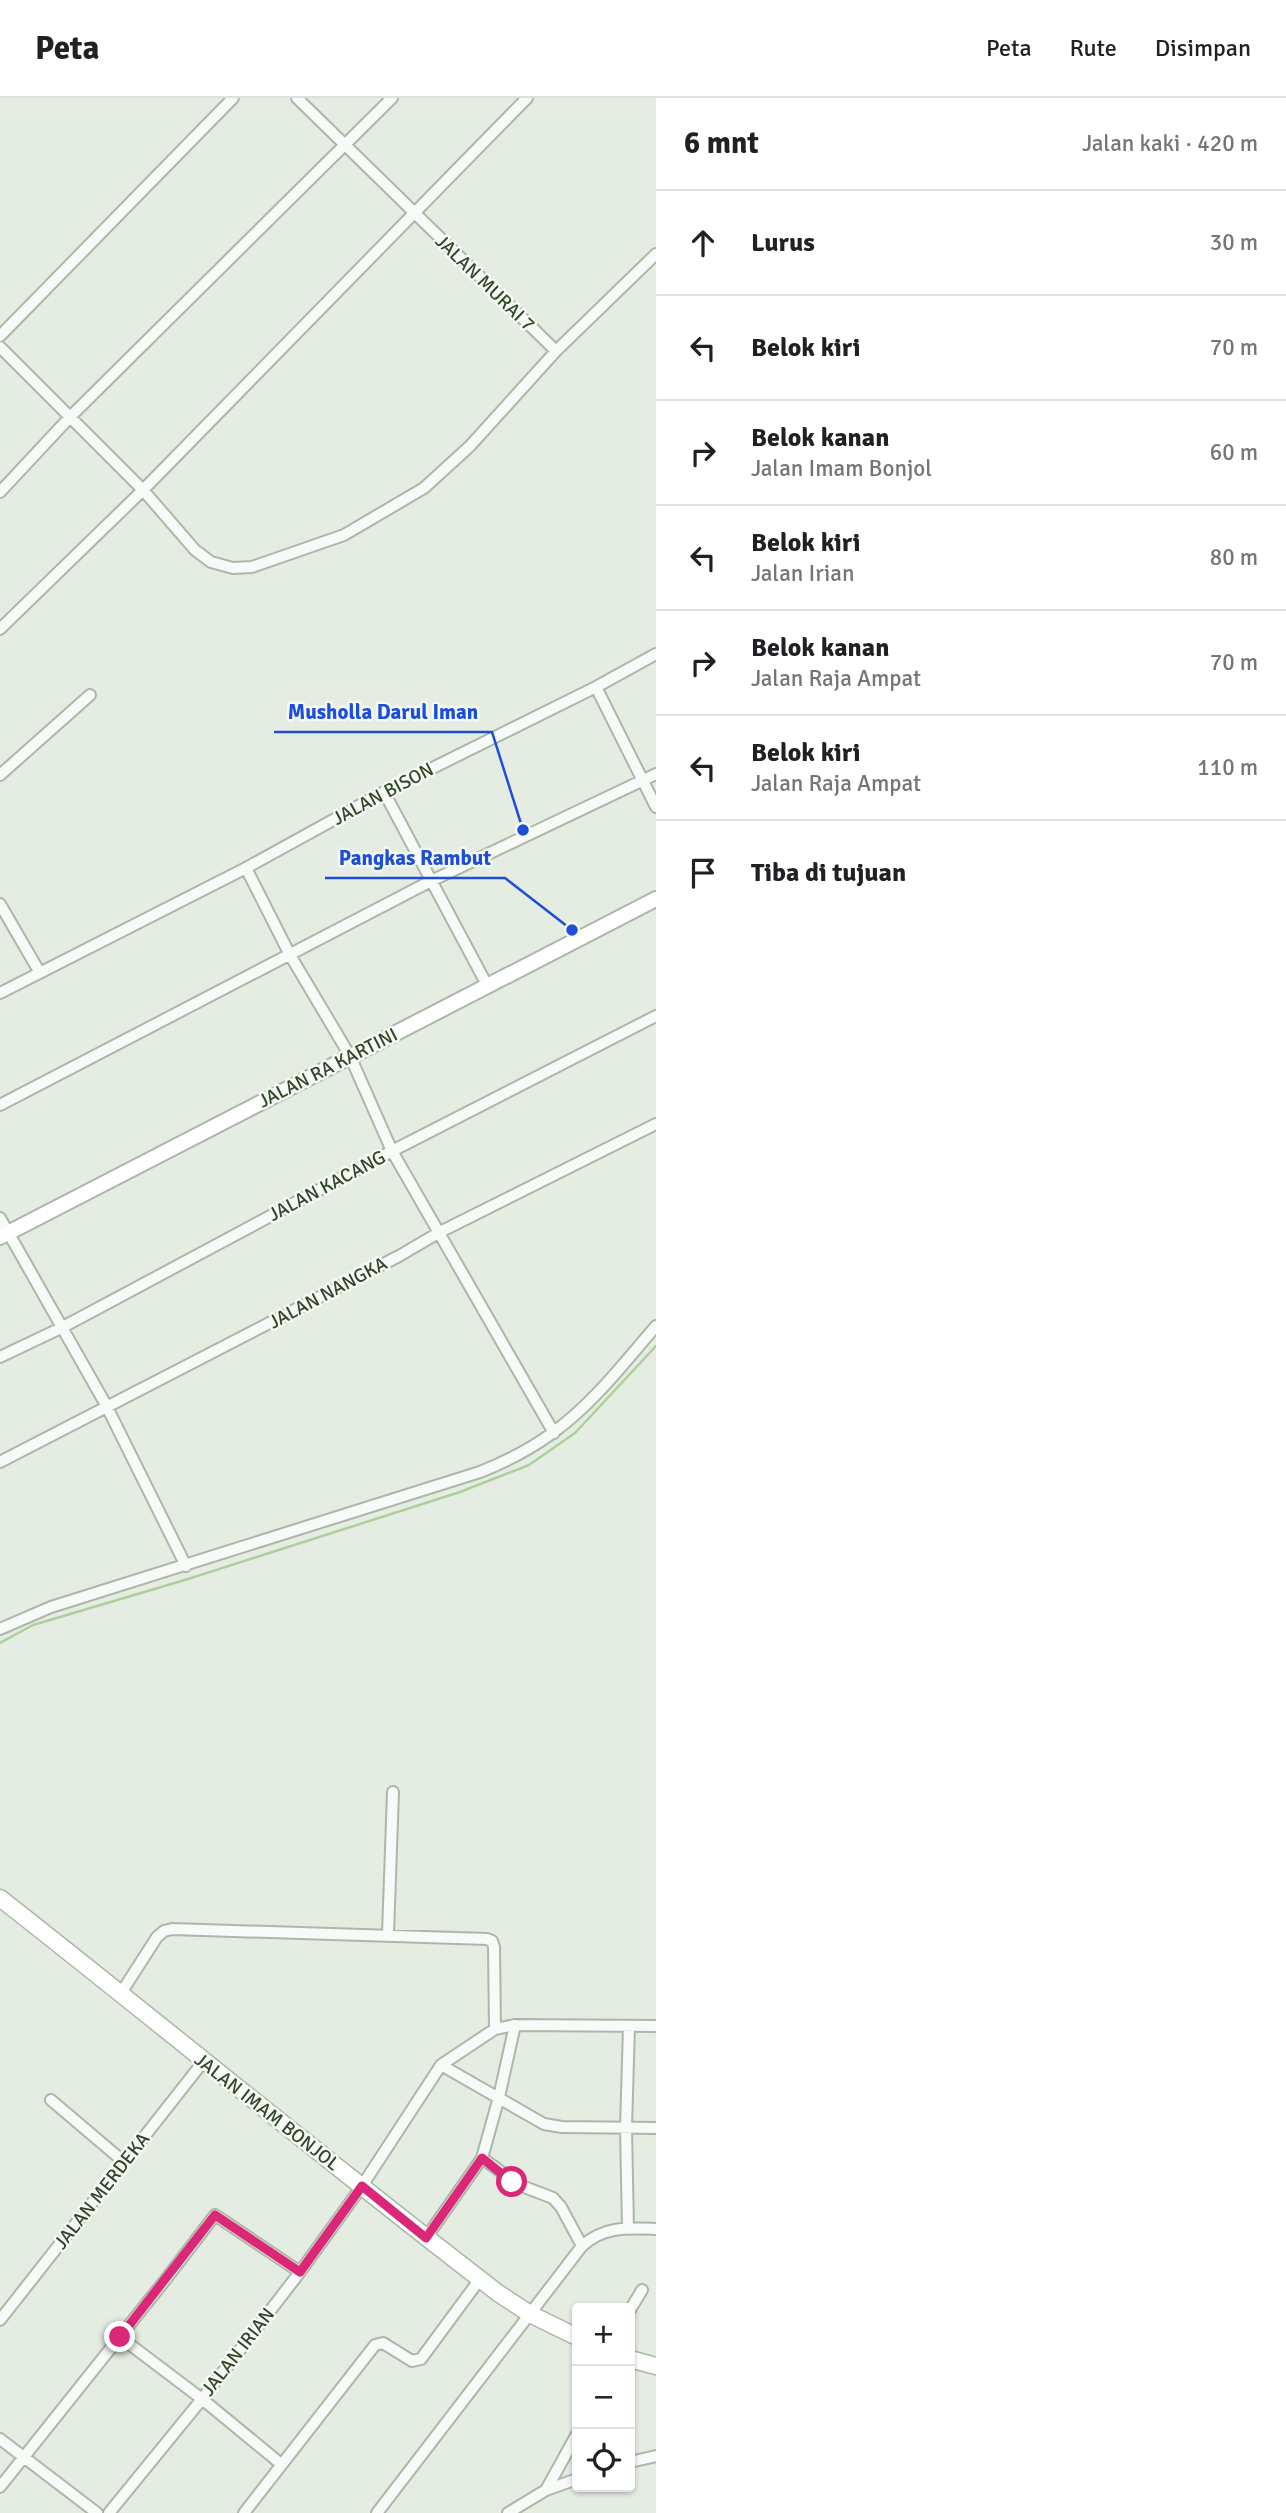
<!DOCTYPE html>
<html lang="id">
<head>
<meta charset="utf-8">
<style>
  :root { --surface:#fff; --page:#f2f2f2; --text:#202124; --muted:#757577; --line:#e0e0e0 }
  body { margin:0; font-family:Signika,sans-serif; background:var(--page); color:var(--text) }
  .controls { position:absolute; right:21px; bottom:21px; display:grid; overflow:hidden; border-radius:7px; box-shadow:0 2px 5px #0004 }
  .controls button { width:63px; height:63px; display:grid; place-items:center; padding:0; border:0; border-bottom:2px solid var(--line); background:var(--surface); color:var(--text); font:35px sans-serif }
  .stop { position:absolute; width:21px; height:21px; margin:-16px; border:5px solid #db2777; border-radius:50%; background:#fff }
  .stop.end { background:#db2777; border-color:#fff; box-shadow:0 2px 7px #0008 }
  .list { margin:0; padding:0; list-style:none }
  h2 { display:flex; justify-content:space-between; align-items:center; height:91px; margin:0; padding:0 28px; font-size:30px }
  h2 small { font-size:23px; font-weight:400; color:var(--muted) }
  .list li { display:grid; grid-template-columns:46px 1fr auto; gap:21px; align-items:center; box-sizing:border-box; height:105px; padding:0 28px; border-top:2px solid var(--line) }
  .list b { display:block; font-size:26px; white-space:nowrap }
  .list p { margin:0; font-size:23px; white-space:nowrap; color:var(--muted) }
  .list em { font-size:23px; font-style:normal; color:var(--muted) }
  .icon { flex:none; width:38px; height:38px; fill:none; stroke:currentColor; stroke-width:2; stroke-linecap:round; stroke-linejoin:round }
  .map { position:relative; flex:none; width:656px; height:2415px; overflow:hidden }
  header { display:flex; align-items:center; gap:42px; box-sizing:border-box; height:98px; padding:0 35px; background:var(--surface); border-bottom:2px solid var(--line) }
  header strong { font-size:33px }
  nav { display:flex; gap:38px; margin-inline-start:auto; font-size:24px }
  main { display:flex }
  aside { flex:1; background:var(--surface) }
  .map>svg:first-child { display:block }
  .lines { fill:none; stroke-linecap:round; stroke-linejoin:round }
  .stream { stroke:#acd09b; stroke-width:2.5 }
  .street-casing { stroke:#abb8a7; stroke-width:14 }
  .secondary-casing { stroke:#abb8a7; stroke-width:18 }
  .primary-casing { stroke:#a7baa1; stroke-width:19 }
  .street { stroke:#f7faf7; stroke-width:10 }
  .secondary { stroke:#fff; stroke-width:14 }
  .primary { stroke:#fff; stroke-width:16 }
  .route { stroke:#db2777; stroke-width:9 }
  .labels { text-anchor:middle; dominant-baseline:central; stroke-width:5; stroke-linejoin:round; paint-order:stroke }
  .street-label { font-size:19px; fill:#2f4728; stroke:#f5f9f3 }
  .leader { fill:none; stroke:#1d4ed8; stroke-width:2.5 }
  .callout-dot { fill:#1d4ed8; stroke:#f5f9f3; stroke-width:2.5 }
  .callout-label { font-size:21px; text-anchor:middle; font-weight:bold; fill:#1d4ed8; stroke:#f5f9f3; stroke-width:5; stroke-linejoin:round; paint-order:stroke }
</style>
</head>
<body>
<header>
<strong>Peta</strong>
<nav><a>Peta</a><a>Rute</a><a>Disimpan</a></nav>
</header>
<main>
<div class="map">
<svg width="656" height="2415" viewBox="0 0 656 2415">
  <rect width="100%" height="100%" fill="#e5ede3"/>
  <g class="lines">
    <path class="stream" d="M0,1545l33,-18 155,-46 272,-87 69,-27 46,-32 81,-87"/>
    <defs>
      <path id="street" d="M297,0l259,253
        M0,238l233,-238
        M0,249l143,143 52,60 16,12 22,6 19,-1 92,-32 80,-47 46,-42 86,-95 100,-97
        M0,394l70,-75 322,-319
        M0,531l143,-139 384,-392
        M596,589l60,120
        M0,677l90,-80
        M384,694l103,193
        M246,770l44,87 60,101 42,95 162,282
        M0,806l40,69
        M0,895l246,-125 138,-76 212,-105 60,-33
        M0,1007l431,-224 225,-107
        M0,1120l106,187 80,161
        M0,1259l61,-29 331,-177 264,-135
        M0,1364l399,-206 41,-24 216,-108
        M0,1531l51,-22 429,-135c25,-10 49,-22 71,-38 41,-29 72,-70 105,-108
        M388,1836l5,-142
        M121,1895l36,-56 7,-6 8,-2 315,10 5,2 2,6 1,82
        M441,1967l103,59 18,3 94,1
        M51,2002l73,62
        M482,2060l37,27 34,13 8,9 21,39
        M628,2130l-2,-100 3,-102
        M426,2140l56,-80 17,-61 16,-72
        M630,2212l12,-20
        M0,2222l203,-258
        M120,2239l82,62 79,65
        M0,2341l97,74
        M630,2364l26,-6
        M0,2389l166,-208 49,-64 85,57
        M546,2392l31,-56
        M109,2415l93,-114 98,-127 62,-86 79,-121 54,-36 20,-4 141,1
        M244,2415l131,-168 8,-2 29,18 9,-2 59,-80
        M377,2415l205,-267c22,-20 46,-18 74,-17
        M508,2415l38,-23 31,-11"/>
      <path id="secondary" d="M0,1139l656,-338"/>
      <path id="primary" d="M0,1800c167,131 330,266 498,395l32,21 47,23
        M630,2261l26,7"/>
    </defs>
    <use href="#street" class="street-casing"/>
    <use href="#secondary" class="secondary-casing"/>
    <use href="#primary" class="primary-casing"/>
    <use href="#street" class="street"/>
    <use href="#secondary" class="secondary"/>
    <use href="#primary" class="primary"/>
  </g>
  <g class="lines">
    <path class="route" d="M120,2239l95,-122 85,57 62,-86 64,52 56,-80 30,24"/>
  </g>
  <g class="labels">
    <g class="street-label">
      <text transform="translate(485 185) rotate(44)">JALAN MURAI 7</text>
      <text transform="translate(383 696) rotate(-28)">JALAN BISON</text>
      <text transform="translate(328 970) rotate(-27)">JALAN RA KARTINI</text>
      <text transform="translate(327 1088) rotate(-28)">JALAN KACANG</text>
      <text transform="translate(328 1195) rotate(-28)">JALAN NANGKA</text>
      <text transform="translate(267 2014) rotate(38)">JALAN IMAM BONJOL</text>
      <text transform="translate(102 2093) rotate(-52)">JALAN MERDEKA</text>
      <text transform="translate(238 2254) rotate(-52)">JALAN IRIAN</text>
    </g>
  </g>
  <path class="leader" d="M523 732L492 634H274M572 832L505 780H325"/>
  <g class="callout-dot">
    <circle cx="523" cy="732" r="7"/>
    <circle cx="572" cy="832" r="7"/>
  </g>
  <g class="callout-label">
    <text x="383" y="621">Musholla Darul Iman</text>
    <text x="415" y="767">Pangkas Rambut</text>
  </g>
</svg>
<div class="controls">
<button>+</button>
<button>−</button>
<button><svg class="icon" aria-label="locate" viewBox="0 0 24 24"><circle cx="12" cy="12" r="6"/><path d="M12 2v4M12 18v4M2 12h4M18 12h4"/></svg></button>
</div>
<div class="stop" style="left:512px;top:2084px"></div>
<div class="stop end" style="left:120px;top:2239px"></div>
</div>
<aside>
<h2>6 mnt<small>Jalan kaki · 420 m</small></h2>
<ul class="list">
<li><svg class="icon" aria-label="ahead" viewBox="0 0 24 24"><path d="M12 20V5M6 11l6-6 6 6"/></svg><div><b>Lurus</b></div><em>30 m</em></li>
<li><svg class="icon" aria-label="left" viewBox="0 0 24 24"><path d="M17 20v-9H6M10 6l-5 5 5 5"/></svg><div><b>Belok kiri</b></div><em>70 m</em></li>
<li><svg class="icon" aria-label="right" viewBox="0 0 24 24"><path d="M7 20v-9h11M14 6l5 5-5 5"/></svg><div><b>Belok kanan</b><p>Jalan Imam Bonjol</p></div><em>60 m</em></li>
<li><svg class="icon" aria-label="left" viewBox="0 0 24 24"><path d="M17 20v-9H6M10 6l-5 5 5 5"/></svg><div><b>Belok kiri</b><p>Jalan Irian</p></div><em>80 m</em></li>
<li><svg class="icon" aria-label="right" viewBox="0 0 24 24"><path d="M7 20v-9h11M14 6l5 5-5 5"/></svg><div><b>Belok kanan</b><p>Jalan Raja Ampat</p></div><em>70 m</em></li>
<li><svg class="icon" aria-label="left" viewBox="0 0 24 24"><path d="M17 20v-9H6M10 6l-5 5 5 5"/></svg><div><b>Belok kiri</b><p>Jalan Raja Ampat</p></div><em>110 m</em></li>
<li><svg class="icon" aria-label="arrive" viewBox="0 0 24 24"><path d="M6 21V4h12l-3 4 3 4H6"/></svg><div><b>Tiba di tujuan</b></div></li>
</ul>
</aside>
</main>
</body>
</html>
